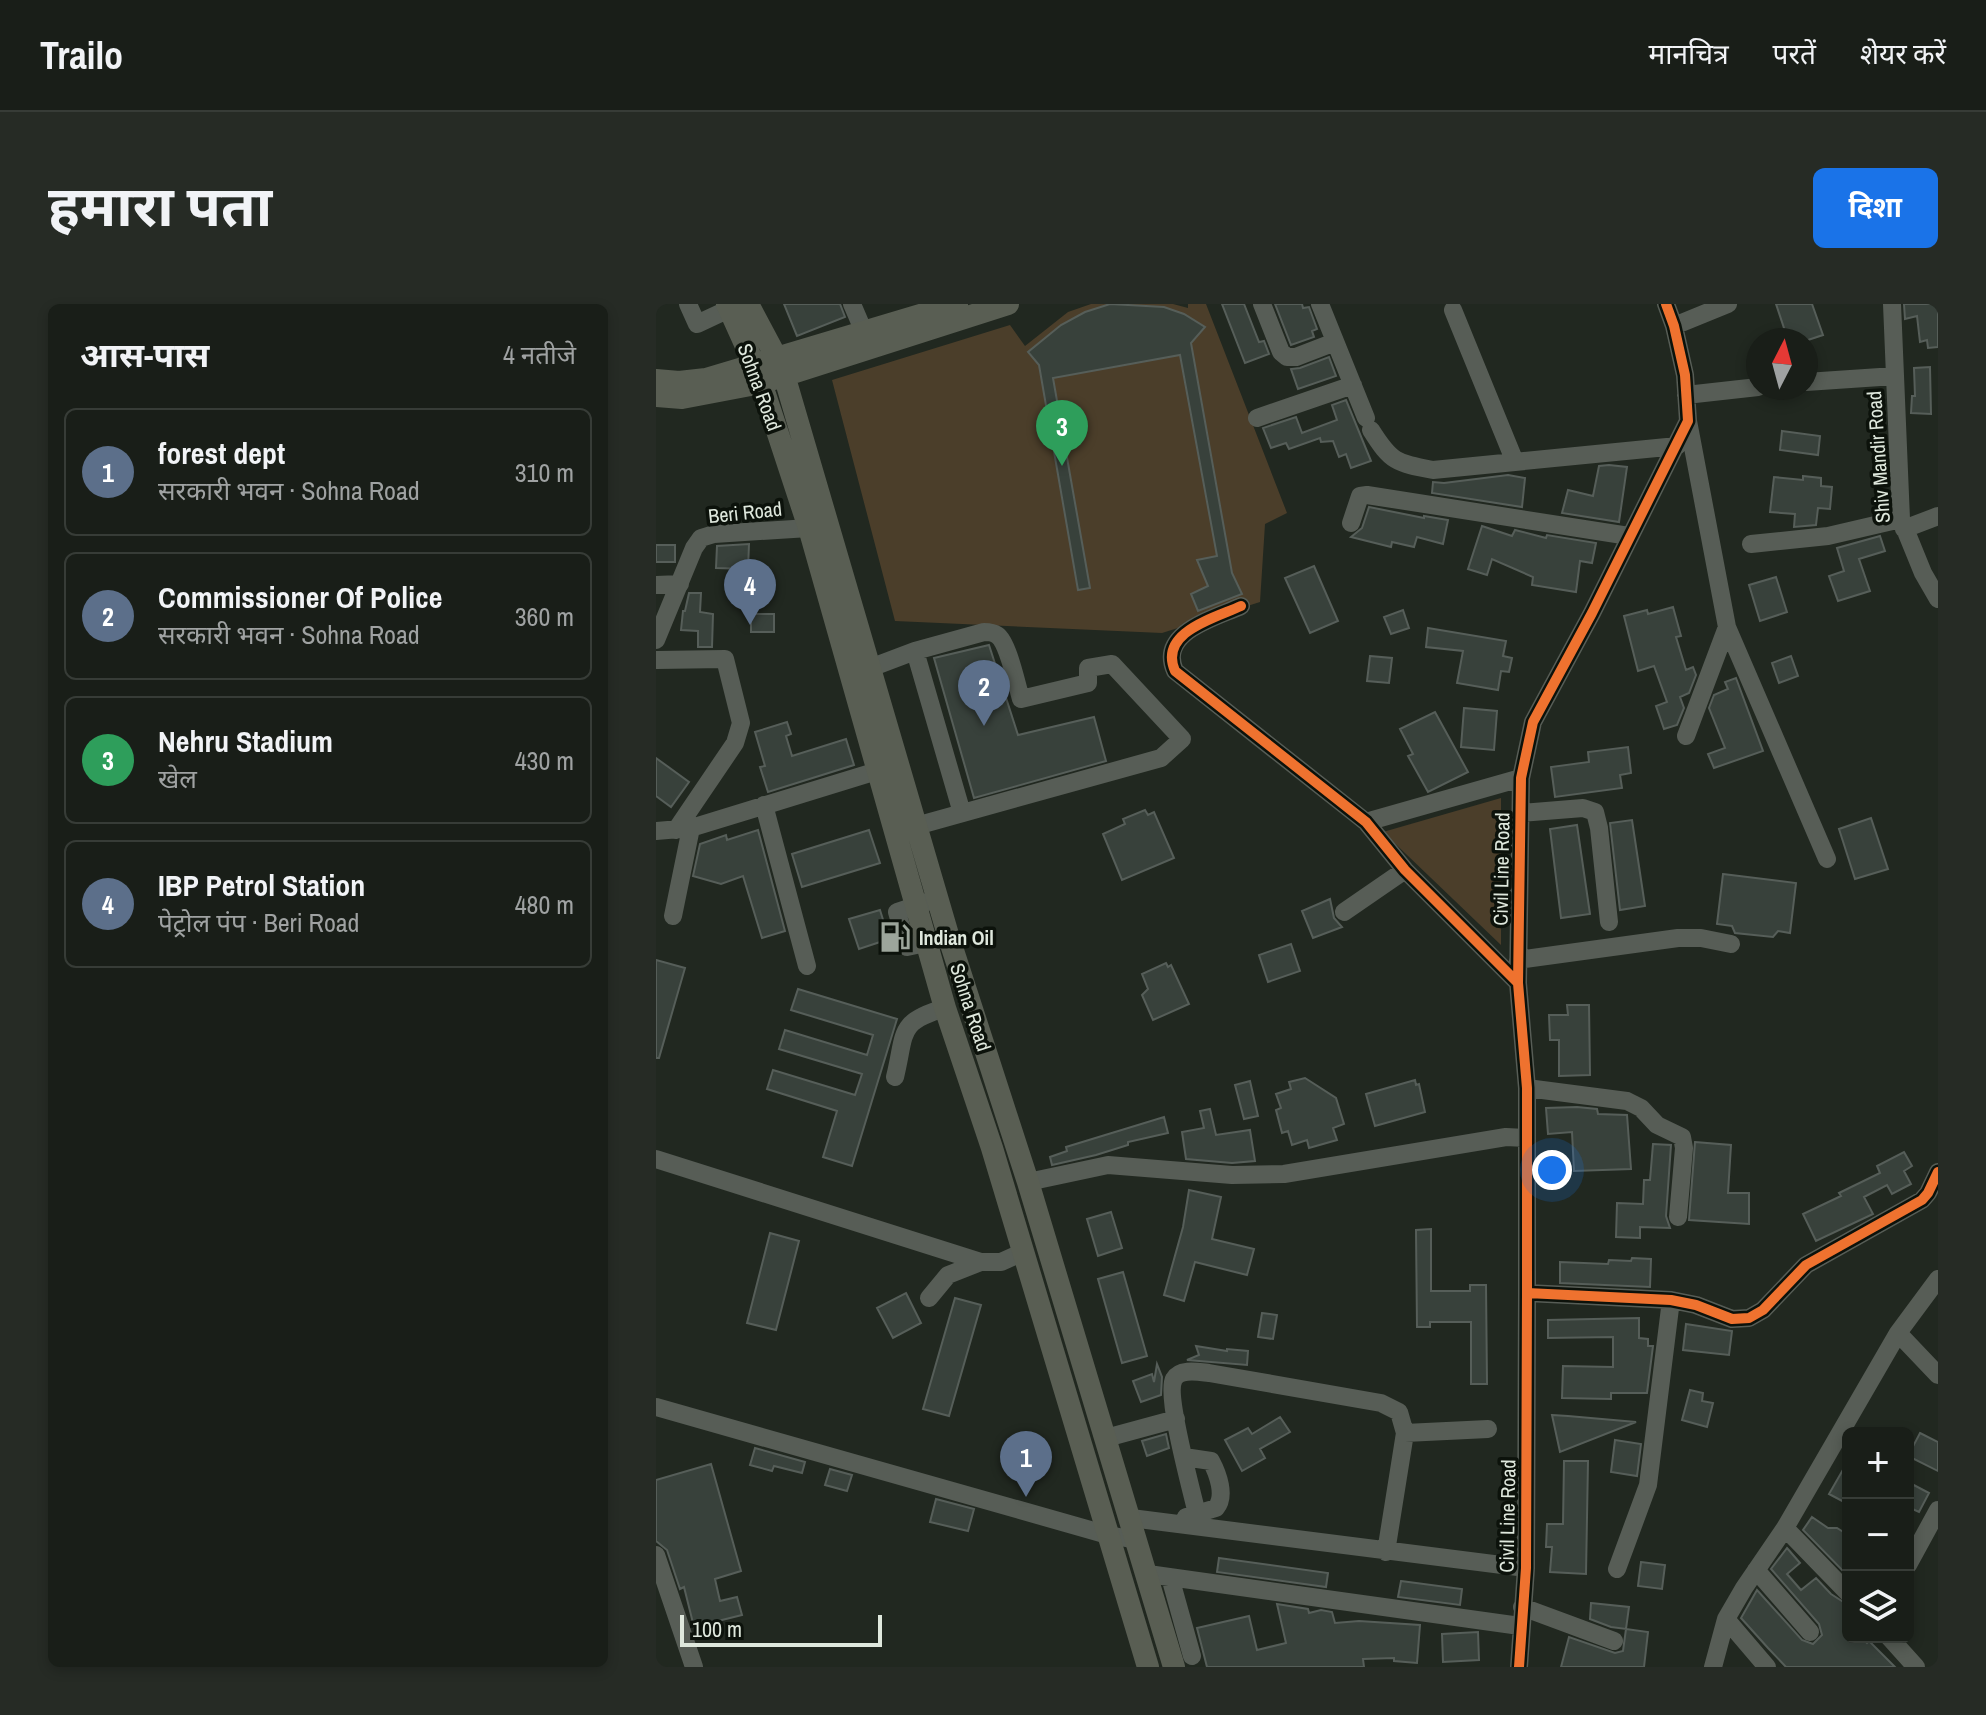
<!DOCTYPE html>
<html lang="hi">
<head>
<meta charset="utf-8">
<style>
  :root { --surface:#191e18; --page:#262b25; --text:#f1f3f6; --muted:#9fa2a2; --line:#373c37; --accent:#1a73e8 }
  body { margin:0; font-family:"Archivo Narrow","Noto Sans Devanagari",sans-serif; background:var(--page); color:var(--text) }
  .controls { position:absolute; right:24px; bottom:24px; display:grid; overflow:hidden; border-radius:12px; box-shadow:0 4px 12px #0003 }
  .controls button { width:72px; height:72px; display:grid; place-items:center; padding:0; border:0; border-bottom:2px solid var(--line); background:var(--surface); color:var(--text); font:40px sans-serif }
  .compass { position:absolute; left:1090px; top:24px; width:72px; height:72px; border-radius:50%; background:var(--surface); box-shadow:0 4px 12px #0003; rotate:6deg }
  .scale { position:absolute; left:24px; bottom:20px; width:202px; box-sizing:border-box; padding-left:8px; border:4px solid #dfe8dd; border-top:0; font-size:22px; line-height:28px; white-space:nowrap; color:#dfe8dd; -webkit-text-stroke:6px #0c120b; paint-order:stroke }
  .you { position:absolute; left:896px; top:866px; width:28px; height:28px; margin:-20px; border:6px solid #fff; border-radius:50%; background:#1a73e8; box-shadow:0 0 0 12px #1a73e833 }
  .badge { display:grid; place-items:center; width:52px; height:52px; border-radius:50%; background:var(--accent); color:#fff; font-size:26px; font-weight:700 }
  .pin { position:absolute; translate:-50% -66px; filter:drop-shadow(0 2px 4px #0008) }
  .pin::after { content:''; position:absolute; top:42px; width:28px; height:24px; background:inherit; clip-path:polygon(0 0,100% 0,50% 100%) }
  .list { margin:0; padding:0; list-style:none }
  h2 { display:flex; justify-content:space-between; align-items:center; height:104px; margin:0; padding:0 32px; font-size:34px }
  h2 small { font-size:26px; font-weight:400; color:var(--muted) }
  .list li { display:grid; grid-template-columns:52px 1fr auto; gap:24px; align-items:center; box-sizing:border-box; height:128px; margin:0 16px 16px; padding:0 16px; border:2px solid var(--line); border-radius:12px }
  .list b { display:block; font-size:30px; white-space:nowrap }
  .list p { margin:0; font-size:26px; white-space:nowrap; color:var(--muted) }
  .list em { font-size:26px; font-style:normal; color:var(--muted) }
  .icon { flex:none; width:44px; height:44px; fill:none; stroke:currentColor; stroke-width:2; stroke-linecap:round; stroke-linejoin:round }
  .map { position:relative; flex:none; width:1282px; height:1363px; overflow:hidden; border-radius:12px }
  header { display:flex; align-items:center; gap:48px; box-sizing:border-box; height:112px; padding:0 40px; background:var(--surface); border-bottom:2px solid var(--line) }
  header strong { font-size:38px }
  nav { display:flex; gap:44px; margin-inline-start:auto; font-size:28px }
  .intro { display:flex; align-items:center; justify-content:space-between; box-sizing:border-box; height:192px; padding:0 48px }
  h1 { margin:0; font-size:56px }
  .button { padding:20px 36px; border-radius:12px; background:var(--accent); color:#fff; font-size:28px; font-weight:700 }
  main { display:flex; gap:48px; padding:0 48px }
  aside { flex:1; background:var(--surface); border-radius:12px; box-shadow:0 4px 12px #0003 }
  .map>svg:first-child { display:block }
  .green { fill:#4b3e2a }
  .building { fill:#38413b; stroke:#565e59; stroke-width:2 }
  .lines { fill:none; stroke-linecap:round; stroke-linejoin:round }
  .minor { stroke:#575d56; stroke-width:18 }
  .major { stroke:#595e53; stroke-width:22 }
  .cycleway-casing { stroke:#0c120b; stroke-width:15 }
  .cycleway { stroke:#ef722f; stroke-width:10 }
  .labels { text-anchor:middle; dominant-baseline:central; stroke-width:7; stroke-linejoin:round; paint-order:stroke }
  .street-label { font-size:20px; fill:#dfe8dd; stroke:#0c120b }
  .poi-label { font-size:20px; font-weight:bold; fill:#dfe8dd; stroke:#0c120b; text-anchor:start }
</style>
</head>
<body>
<header>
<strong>Trailo</strong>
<nav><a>मानचित्र</a><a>परतें</a><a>शेयर करें</a></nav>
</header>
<div class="intro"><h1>हमारा पता</h1><a class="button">दिशा</a></div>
<main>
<aside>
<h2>आस-पास<small>4 नतीजे</small></h2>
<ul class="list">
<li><span class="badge" style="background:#5c6f8a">1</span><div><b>forest dept</b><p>सरकारी भवन · Sohna Road</p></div><em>310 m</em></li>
<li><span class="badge" style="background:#5c6f8a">2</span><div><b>Commissioner Of Police</b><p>सरकारी भवन · Sohna Road</p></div><em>360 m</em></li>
<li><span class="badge" style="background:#2e9e5b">3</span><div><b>Nehru Stadium</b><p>खेल</p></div><em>430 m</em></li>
<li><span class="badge" style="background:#5c6f8a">4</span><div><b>IBP Petrol Station</b><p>पेट्रोल पंप · Beri Road</p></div><em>480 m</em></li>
</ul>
</aside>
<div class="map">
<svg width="1282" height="1363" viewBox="0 0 1282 1363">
  <rect width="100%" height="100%" fill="#212820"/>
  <path class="green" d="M435,0h82l15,4v-4h18l81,209 -22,11 -5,78 -98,31 -267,-12 -63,-241 178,-55 15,21 43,-34z
    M845,494v147l-118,-113z"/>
  <path class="building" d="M128,0h56l5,13 -48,19z
    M454,0l54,3 20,7 21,13 -14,16 41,230 10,21 -44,17 -7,-17 17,-8 -11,-26 20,-4 -37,-201 -127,23 37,210 -12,2 -39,-225 -11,-13 33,-27 24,-13z
    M566,0h22l15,38 5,-1 5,13 -24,9z
    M619,0h27l1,4 6,-1 8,22 -5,2 2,6 -23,8z
    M1120,0h36l11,31 -15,5h-20z
    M1248,0h34v43l-10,1 -1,-8 -7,2 -3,-26 -12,3z
    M673,53l7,19 -38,13 -7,-20 9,-1z
    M1274,63l1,47 -20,-1 1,-17h3l-1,-28z
    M690,96l25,61 -20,7 -5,-14 -7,3 -6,-16 -12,1 -1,-4 -31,11 -3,-6 -15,5 -8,-20 33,-11 6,16 35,-13 -5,-15z
    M1126,127l38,5 -2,19 -38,-5z
    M953,161l18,2 -8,55 -57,-9 6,-23 25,6 6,-30z
    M852,171l17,3 -3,29 -90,-14 1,-11 11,1z
    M1147,172l18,2v8l11,1 -2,22 -12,-1 -2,17 -22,2 1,-13 -25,-2 4,-35 29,3z
    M713,203l55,11v-2l24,4 -5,24 -26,-7 -3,10 -22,-5 -1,5 -40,-10 11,-9z
    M826,222l30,10 3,-6 31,8 1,-3 49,8 -4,20 -12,-2 -4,31 -44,-7 1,-8 -41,-18 -5,16 -19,-6z
    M1224,232l5,15 -26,8 11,32 -32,10 -9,-25 15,-5 -7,-23z
    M93,240l-1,25 -32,-1 1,-22z
    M0,241h19v17h-19z
    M658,262l24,55 -28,12 -25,-55z
    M1120,273l11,35 -27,9 -11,-36z
    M33,289h12l-1,19 13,2 -1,33h-14v-16l-17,-1 2,-19h2z
    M1017,303l8,29 -5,1 10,33 7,-3 3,8 -7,18 -9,4 4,11 -7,17 -13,4 -8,-23 11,-4 -13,-36 -16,5 -14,-55 23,-6 1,4z
    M747,306l6,18 -18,6 -7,-17z
    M95,310h23v18h-23z
    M772,324l78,13 -3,15 9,2 -3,14 -8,-1 -3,19 -41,-7 6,-32 -37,-4z
    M333,341l29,90 76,-18 12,44 -132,37 -40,-140z
    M714,352l22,2 -3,25 -22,-2z
    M1135,352l7,20 -19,7 -7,-20z
    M1080,374l27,73 -49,17 -6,-14 17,-6 -16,-40 5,-13 14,-6 -3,-7z
    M808,404l33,3 -3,39 -33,-3z
    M779,408l33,60 -40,20 -20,-36 5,-2 -13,-25z
    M131,418l4,12 -5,2 6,20 54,-17 8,26 -86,27 -8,-25 5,-1 -10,-34z
    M972,443l3,26 -11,2 2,13 -67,9 -4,-30 38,-5 -1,-10z
    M0,454l33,24 -18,25 -15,-11z
    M489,506l3,5 6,-3 20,46 -52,22 -19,-46 22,-10 -2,-5z
    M1215,514l17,51 -33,10 -16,-50z
    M976,516l13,86 -25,4 -10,-87z
    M921,521l13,89 -29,4 -11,-89z
    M102,526l27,101 -23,7 -19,-62 -22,8 -28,-8 7,-32 26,-9 1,5z
    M213,526l11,33 -78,24 -10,-33z
    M1067,570l73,9 -6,50 -12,-2 -5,6 -38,-4 -3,-7 -15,-2z
    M674,595l4,19 8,9 -29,11 -11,-27z
    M224,606l9,29 -30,10 -10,-30z
    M635,640l9,27 -32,11 -9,-27z
    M0,656l29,8 -26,90h-3z
    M510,659l2,4 3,-2 18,39 -36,16 -11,-25 6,-6 -6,-15z
    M142,685l99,30 -45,147 -29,-9 14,-46 -70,-22 6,-19 82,25 7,-21 -83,-25 6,-19 82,25 6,-20 -82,-25z
    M911,701h22l1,70 -31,1v-36h-9l-1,-25h19z
    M649,774l31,20 8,26 -11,4 4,12 -28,8 -2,-8 -15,5 -4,-14 -6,2 -6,-23 5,-2 -5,-14 15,-5 -2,-7z
    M759,776l1,5 3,-1 6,28 -50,14 -9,-32z
    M594,777l8,35 -14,3 -9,-34z
    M921,803l20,2 1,5 29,1 4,54 -57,2 -2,-39 -24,2 -2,-26z
    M554,805l6,26 34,-5 5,31 -23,2 -46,-4 -4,-27 22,-4 -4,-17z
    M508,813l4,16 -40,9v3l-32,10 -44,10 -2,-8 17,-6 -1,-4z
    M1039,838l36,3 -3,48h21v31l-60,-4z
    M997,840l18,1 -5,71 4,12 -30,-1v11l-24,-1 1,-34 26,1 1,-24h6z
    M1248,848l8,14 -8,5 7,13 -19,10 -5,-9 -23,12 9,17 -57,27 -13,-27 38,-18 -2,-3 41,-20 -3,-7z
    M533,886l32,7 -9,42 42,10 -7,26 -52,-13 -11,39 -20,-6 19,-68z
    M455,908l11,36 -24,8 -11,-37z
    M775,925v62h39v-6h16l1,99h-16v-62h-41v5h-13l-1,-97z
    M114,929l29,8 -23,89 -29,-7z
    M976,954l19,1 -1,28 -90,-4v-21l48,2 1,-4 22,1z
    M467,968l24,84 -25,7 -24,-84z
    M250,989l15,30 -28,15 -16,-30z
    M299,994l26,7 -32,111 -26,-7z
    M606,1009l15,2 -4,24 -15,-2z
    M983,1014v20l9,1v7h5l-6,47h-36v6l-49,-1 1,-32 50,1v-30l-65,1v-18z
    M1030,1020l46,7 -3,24 -46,-5z
    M540,1042l31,5v-2l21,2 -1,14 -60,-5 12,-5z
    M501,1060l5,13 -1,18 -20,7 -8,-21 19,-7 2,8z
    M1034,1086l13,3 -1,8 11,2 -6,24 -25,-7z
    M896,1111l16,1 68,6 -76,30z
    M624,1113l10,15 -30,17 5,9 -23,13 -17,-31 23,-12 4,6z
    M1264,1129l18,9v29l-30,-15z
    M510,1130l3,14 -22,8 -5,-15z
    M959,1136l26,4 -4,32 -26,-4z
    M99,1144l50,14 -3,11 -28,-7 -2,5 -22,-6z
    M908,1157h24l-2,113 -36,-2 2,-25h-6l1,-23h16z
    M1192,1157v43l-19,-10z
    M55,1160l30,107 -26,8 5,22 17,-4 5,18 -48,12 -10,-40 -4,2 -13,-39 -11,-9v-61z
    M174,1165l22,6 -5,16 -22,-6z
    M1252,1178l21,11 -10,19 -11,-5z
    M280,1195l38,10 -6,22 -38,-9z
    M1156,1213l16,11h9l11,7v41l-45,-46z
    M1131,1244l13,15 -13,11 14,16 15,-12 15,16 17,11v32h13l6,6 2,-2 26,26h-109l-18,-19 -27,-30 16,-28 45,50 11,4 9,-9 -3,-11 -48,-55z
    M563,1254l109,15 -2,14 -109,-15z
    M985,1258l24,3 -3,24 -24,-3z
    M745,1277l61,8 -2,16 -62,-8z
    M935,1299l38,4 -3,22 -15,-2 -21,-8z
    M621,1300l31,5 1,4 12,-3 11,2 3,11 24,-2 61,4 -3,38 -23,-2v-3l-31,1 1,8h-157l-10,-39 52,-12 8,34 29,-7z
    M970,1325l22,3 -4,35h-83l8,-30 46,16 8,-2z
    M822,1328l1,28 -36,2 -1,-28z"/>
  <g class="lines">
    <path class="minor" d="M32,0l9,20 32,-15
      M196,0l12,28
      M606,0l19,48 6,5h9l39,-15
      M664,0l46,114
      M1236,0l9,215 22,54 15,26
      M797,6l62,152
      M1018,22l54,-22
      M1150,78l89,-6
      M1030,91l72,-8
      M601,114l96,-33
      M1032,117l39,206 100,232
      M715,126c20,32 25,33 62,40l244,-24
      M695,219l9,-27 7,-1 262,41
      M1248,225l34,-13
      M1095,240l77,-8 73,-17
      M0,281l24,-1
      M585,302c-26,12 -83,26 -66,65l191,151 39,48 113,113
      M0,336l38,-92 7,-10 13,-4 95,-6
      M259,347l47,162
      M0,356l69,-1 16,64 -6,20 -59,87
      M214,364l45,-17 69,-19c4,0 10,1 13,3 11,7 20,51 24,64l67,-16v-15l24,-4 70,75 -21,19 -245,68
      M1030,432l41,-109
      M108,501l43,161
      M864,509l63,-5 12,4 4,16 10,94
      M710,518l155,-44
      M0,527l35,-3 186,-57
      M271,598l-30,10 10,35 33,-7
      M688,608l61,-42
      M17,612l18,-88
      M862,656l160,-22h23l30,6
      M239,773c11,-45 2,-55 50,-69
      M871,784l100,13 14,7 16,17 25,12 2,11 -6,69
      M0,855l325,103h20l22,-10
      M372,878l80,-17 124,10 52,-1 222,-37 20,1
      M871,989l144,7 25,5 36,14 17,-1 14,-8 43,-45 116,-65 6,-7 10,-21
      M273,994l19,-23 33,-13
      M1242,1029l40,42
      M0,1103l452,128 29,5
      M749,1129l83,-4
      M450,1134l70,-19
      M528,1153l27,4c7,13 15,35 5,47l-30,9
      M541,1210c-5,-22 -32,-120 -23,-135 6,-11 25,-7 35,-6l172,30 18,9 6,21 -19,119
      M475,1214l395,50
      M1129,1224l63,65
      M0,1251l38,112
      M1252,1261l30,-55
      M961,1265l31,-84 23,-185
      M1100,1266l54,62
      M492,1270l372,52
      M514,1273l22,79
      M866,1303l92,34
      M1070,1315l41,48
      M1233,1333l27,30
      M863,1363l7,-99 1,-275v-205l-9,-105 3,-205 12,-56 59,-109 96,-192 -3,-46 -11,-49 -8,-22
      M1057,1363l13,-48 18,-31 41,-60 113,-195 40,-54"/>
    <path class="major" d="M71,0l31,69 51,155 136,480 47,140 156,519
      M92,0l34,64 167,570 79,244 146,485
      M0,76l23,2 27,-3 251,-75
      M0,92l26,2 79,-15 247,-79"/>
    <defs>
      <path id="cycleway" d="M585,302c-26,12 -83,26 -66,65l191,151 39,48 113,113
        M871,989l144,7 25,5 36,14 17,-1 14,-8 43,-45 116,-65 6,-7 10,-21
        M863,1363l7,-99 1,-275v-205l-9,-105 3,-205 12,-56 59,-109 96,-192 -3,-46 -11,-49 -8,-22"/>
    </defs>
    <use href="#cycleway" class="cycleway-casing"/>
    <use href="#cycleway" class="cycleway"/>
  </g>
  <defs>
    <symbol id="fuel-bare" viewBox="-9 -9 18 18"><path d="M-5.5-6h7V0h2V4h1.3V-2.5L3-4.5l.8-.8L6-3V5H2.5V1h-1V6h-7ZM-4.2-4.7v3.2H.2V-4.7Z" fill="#9ca59b" stroke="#0c120b" stroke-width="2.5" paint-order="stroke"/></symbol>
  </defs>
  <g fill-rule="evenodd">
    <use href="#fuel-bare" x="217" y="611" width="44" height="44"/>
  </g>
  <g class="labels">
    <g class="street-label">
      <text transform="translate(104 83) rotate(70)">Sohna Road</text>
      <text transform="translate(1222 153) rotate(-94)">Shiv Mandir Road</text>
      <text transform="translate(89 208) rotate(-6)">Beri Road</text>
      <text transform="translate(845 565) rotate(-89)">Civil Line Road</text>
      <text transform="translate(315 703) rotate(72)">Sohna Road</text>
      <text transform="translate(851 1212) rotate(-89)">Civil Line Road</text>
    </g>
    <g class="poi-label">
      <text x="263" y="633">Indian Oil</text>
    </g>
  </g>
</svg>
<div class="controls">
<button>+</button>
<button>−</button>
<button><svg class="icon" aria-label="layers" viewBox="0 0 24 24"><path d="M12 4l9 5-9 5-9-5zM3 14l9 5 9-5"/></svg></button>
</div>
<svg class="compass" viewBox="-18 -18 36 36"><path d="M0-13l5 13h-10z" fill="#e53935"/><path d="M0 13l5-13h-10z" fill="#9fa2a2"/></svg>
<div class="scale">100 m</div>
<div class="you"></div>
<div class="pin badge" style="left:370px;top:1193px;background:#5c6f8a">1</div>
<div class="pin badge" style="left:328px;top:422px;background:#5c6f8a">2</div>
<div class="pin badge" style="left:406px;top:162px;background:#2e9e5b">3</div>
<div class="pin badge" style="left:94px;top:321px;background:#5c6f8a">4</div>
</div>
</main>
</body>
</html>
